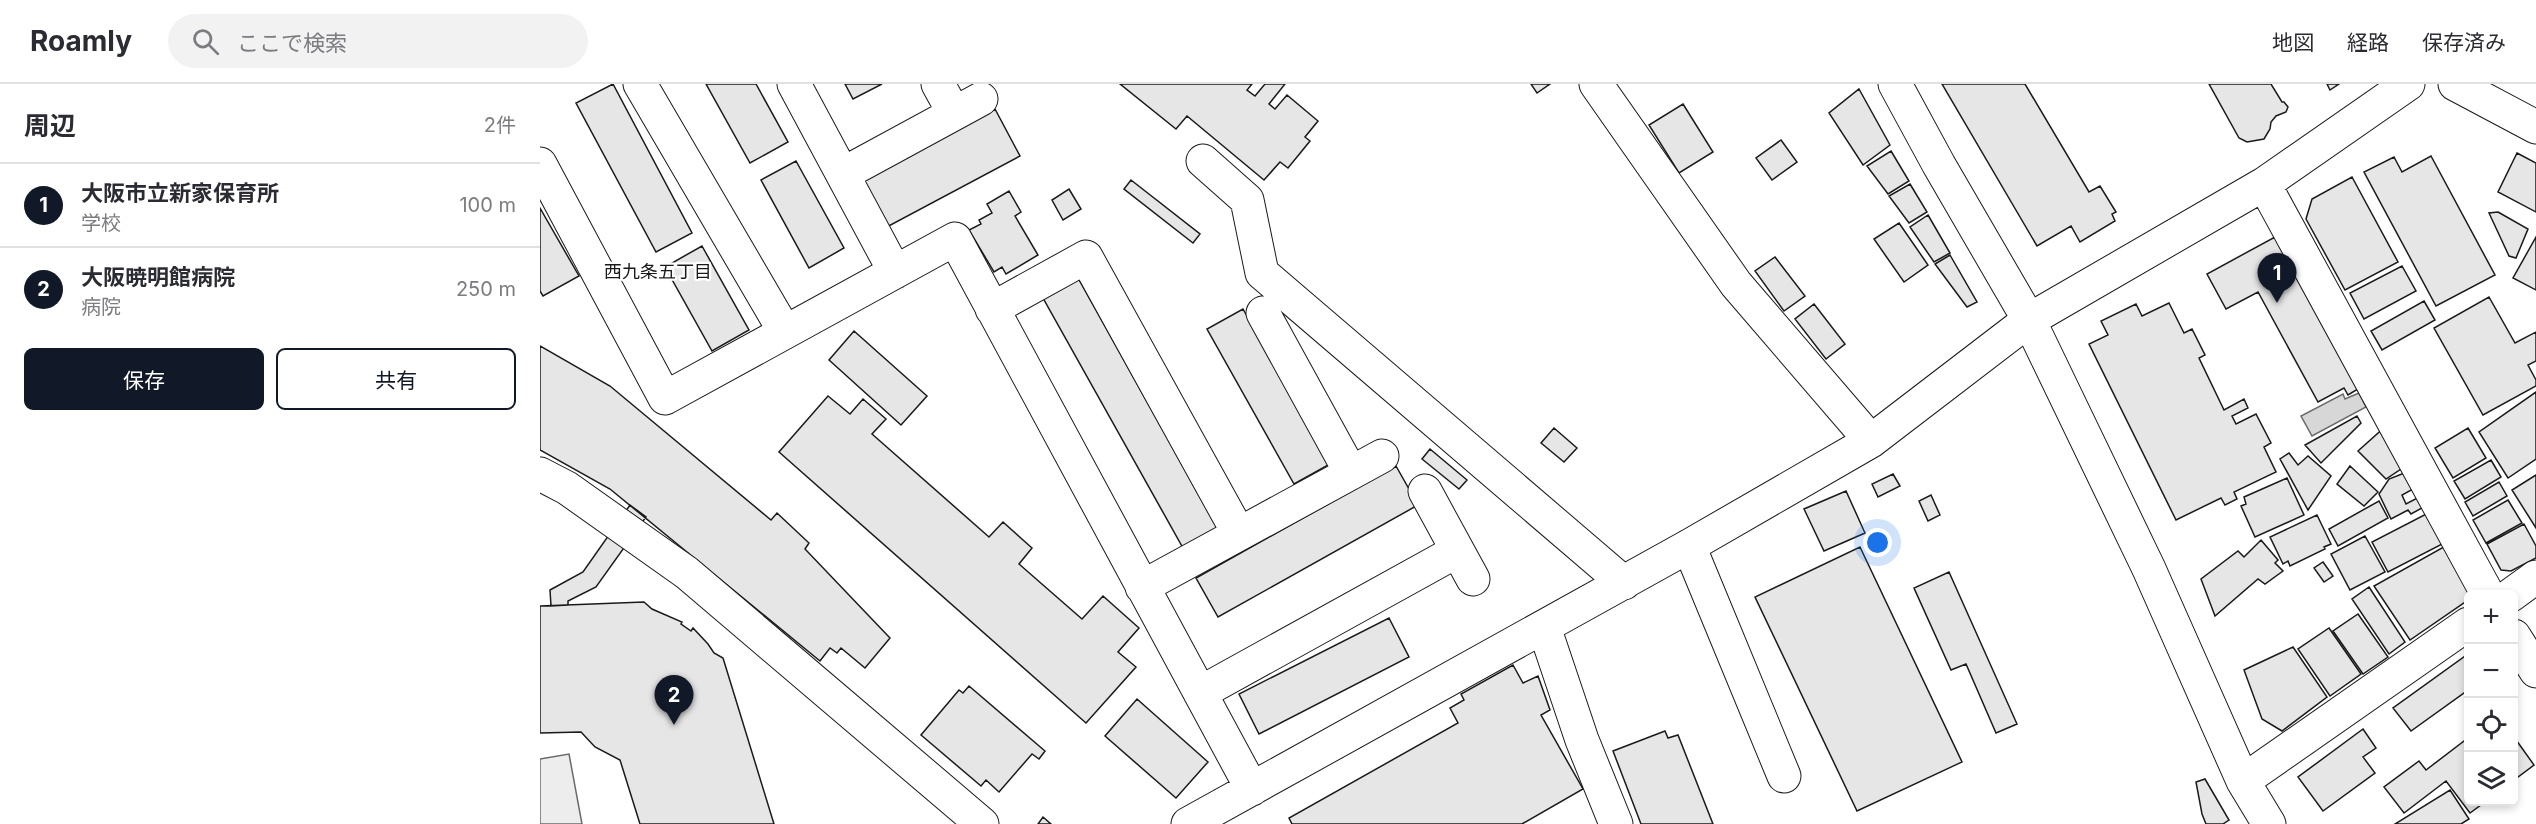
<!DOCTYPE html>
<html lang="ja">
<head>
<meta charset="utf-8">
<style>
  :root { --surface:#fff; --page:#f2f2f3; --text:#2b2b33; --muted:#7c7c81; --line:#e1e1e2; --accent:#111827 }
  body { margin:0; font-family:Inter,"Noto Sans JP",sans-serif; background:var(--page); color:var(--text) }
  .controls { position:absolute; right:18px; bottom:18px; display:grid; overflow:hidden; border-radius:9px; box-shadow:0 3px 9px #0003 }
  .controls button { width:54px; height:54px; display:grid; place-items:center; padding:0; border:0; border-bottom:2px solid var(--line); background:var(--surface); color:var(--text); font:30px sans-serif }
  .you { position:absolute; left:1338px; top:459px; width:21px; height:21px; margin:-15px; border:4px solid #fff; border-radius:50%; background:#1a73e8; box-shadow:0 0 0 9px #1a73e833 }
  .badge { display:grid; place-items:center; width:39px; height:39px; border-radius:50%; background:var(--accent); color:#fff; font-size:20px; font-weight:700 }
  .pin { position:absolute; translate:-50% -50px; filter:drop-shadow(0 2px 3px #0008) }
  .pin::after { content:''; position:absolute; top:32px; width:21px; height:18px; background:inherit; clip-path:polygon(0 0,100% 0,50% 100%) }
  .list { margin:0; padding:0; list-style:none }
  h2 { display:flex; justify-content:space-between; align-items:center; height:78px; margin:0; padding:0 24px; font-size:26px }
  h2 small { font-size:20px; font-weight:400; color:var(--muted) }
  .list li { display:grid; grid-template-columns:39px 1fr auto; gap:18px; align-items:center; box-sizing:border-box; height:84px; padding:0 24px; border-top:2px solid var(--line) }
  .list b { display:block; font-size:22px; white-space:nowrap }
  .list p { margin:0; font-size:20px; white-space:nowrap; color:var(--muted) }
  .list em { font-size:20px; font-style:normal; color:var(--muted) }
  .actions { display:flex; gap:12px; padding:18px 24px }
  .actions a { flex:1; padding:14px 0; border:2px solid var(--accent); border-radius:9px; text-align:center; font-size:21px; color:var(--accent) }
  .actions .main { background:var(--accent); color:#fff }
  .icon { flex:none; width:33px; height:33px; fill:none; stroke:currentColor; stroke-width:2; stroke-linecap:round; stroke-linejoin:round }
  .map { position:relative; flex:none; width:1996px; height:740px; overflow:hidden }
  header { display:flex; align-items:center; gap:36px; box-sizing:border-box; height:84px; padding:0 30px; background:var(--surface); border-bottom:2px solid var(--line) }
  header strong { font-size:28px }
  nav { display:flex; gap:33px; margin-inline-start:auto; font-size:21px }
  .search { width:420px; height:54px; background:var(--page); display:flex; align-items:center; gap:15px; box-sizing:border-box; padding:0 21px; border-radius:33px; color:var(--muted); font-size:22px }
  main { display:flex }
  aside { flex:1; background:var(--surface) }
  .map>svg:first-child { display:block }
  .green { fill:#ededed; stroke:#6a6a6a; stroke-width:1.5 }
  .water { fill:#d7d7d7; stroke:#6a6a6a; stroke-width:1.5 }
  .building { fill:#e6e6e6; stroke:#1a1a1a; stroke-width:1.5 }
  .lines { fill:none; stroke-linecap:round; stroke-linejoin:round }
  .minor-casing { stroke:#1a1a1a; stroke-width:35 }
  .minor { stroke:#fff; stroke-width:33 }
  .labels { text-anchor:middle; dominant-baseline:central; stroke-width:4.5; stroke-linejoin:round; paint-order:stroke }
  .neighbourhood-label { font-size:18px; fill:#1a1a1a; stroke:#fff }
</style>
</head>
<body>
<header>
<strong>Roamly</strong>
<div class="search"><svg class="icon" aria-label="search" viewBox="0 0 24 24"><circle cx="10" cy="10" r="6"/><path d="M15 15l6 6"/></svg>ここで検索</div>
<nav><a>地図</a><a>経路</a><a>保存済み</a></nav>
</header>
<main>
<aside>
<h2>周辺<small>2件</small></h2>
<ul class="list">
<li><span class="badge">1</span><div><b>大阪市立新家保育所</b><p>学校</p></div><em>100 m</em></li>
<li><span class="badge">2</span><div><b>大阪暁明館病院</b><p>病院</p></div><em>250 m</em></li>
</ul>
<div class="actions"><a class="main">保存</a><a>共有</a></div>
</aside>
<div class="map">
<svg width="1996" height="740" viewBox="0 0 1996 740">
  <rect width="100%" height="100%" fill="#fff"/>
  <path class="green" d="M29,670l13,70h-42v-65z"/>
  <path class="water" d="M1819,309l7,14 -54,29 -11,-20 42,-22 2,5z"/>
  <path class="building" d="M73,0l79,149 -36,19 -80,-149z
    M166,0h50l32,58 -38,21z
    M305,0h37l-29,15z
    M580,0h132l-5,6 8,6 10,-12h20l-16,20 6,5 12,-14 31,26 -13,16 5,4 -22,27 -8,-6 -16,18 -77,-64 -11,13z
    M991,0h19l-13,9z
    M1402,0h83l64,108 11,-6 16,26 -4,2 3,7 -35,21 -9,-16 -34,20z
    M1669,0h62l11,18h2l4,5 -2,5 -10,4 -5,6 -1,7 -6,10 -17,3 -8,-4z
    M1787,0h12l-9,6z
    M1319,5l31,56 -27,20 -34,-52z
    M1143,20l30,48 -34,21 -30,-48z
    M455,25l25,47 -135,72 -26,-48z
    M1241,56l16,22 -25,18 -16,-22z
    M1351,67l18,30 -21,13 -21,-28z
    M1977,69l19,10v49l-38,-20z
    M1891,72l64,119 -59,31 -72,-134 30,-15 8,15z
    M256,77l48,87 -35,20 -48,-88z
    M1812,93l46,85 -53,28 -39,-71 6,-20z
    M591,96l69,54 -7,9 -69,-54z
    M1370,100l17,28 -18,11 -20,-27z
    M529,105l12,20 -18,11 -11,-20z
    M469,107l12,21 -6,4 23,39 -32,19 -4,-7 -8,5 -25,-42 12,-6 -2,-4 13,-7 -5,-9z
    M0,124l39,68 -36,20 -3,-5z
    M1958,128l30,17 -12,29 -7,-2 -20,-43z
    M1388,131l22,38 -16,9 -24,-35z
    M1359,139l29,42 -24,17 -30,-43z
    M1735,153l83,152 -10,6 -4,-7 -26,14 -60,-110 -32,17 -19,-35z
    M1996,153v53l-23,-12z
    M162,162l47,84 -37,21 -47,-84z
    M1410,171l27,47 -10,5 -32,-43z
    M1235,173l30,39 -21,15 -29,-40z
    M1862,182l14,25 -52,28 -14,-26z
    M538,194l140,251 -35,19 -140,-250z
    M1949,213l26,46 21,-11v29l-8,4 8,15v6l-53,29 -49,-87z
    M1884,217l11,19 -53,30 -11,-19z
    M1629,219l15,30 8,-4 13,26 -6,3 25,52 20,-11 4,9 -16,8 4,8 20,-10 15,29 -7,4 12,25 -42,20 3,7 -12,6 -4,-7 -45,22 -87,-176 19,-9 -7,-14 35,-17 6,12z
    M1274,220l31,40 -19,15 -31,-40z
    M703,225l87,155 -36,20 -87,-155z
    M314,247l73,65 -26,29 -72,-65z
    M0,262l70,40 161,134 6,-7 32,30 -4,6 85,89 -25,30 -24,-20 -4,5 -7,-5 -10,13 -210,-172 -70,-39z
    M1996,308v67l-28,19 -29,-46z
    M288,312l22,18 13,-15 23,20 -14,15 117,103 14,-15 29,26 -13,16 63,55 21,-23 36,32 -21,24 18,15 -50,56 -307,-271z
    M1817,332l4,7 -40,40 -16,-18z
    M1846,342l21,39 -21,14 -28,-28z
    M1014,344l23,20 -13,14 -23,-19z
    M1928,344l18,30 -33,20 -18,-30z
    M890,365l37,31 -8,9 -37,-30z
    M1749,369l9,12 10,-9 23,20 -23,34 -28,-51z
    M1951,376l10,17 -36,22 -11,-18z
    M856,382l22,39 -200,112 -22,-39z
    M1810,382l28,26 -14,14 -27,-22z
    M1867,388l8,16 -13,7 4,9 19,-10 4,10 -18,10 -3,-4 -17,9 -12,-25 10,-15z
    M1353,390l7,12 -22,11 -6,-13z
    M1996,391v53l-24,-38z
    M1747,394l17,37 -49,22 -14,-31 5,-2 -2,-7z
    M1959,398l8,14 -34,20 -8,-14z
    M1306,407l19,42 -41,18 -20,-42z
    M1391,411l9,20 -12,6 -9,-20z
    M1968,416l14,23 -36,20 -13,-23z
    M1839,417l9,17 -50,28 -9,-17z
    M90,421l16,12 -50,70 -28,14v4l-17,1 -1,-16 33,-18z
    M1894,426l16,30 -62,32 -16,-30z
    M1777,431l14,29 -7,3 1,2 -35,17 -2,-5 -5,3 -13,-27z
    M1984,440l12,22v12l-25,13 -10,-1 -14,-26z
    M1825,452l20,36 -35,18 -19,-36z
    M1721,456l17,20 -3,3 8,8 -18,13 -7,-5 -43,37 -14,-37 37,-28 6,6z
    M1909,460l22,51h-3v5l-58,40 -36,-54z
    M1320,463l102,215 -105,49 -102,-214z
    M1783,478l10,14 -9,6 -10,-14z
    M1409,488l68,152 -21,9 -30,-69 -15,6 -37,-82z
    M1829,503l36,55 -16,12 -37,-55z
    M104,518l8,7 30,13 -1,2 10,7 2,-3 15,16 6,9 9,5 51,166h-134l-20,-64 -25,-13 -14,-15 -41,1v-127z
    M1818,530l30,43 -25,17 -30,-43z
    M849,534l20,39 -150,77 -20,-40z
    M1789,544l32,46 -31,22 -32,-47z
    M1753,563l34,50 -45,34 -20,-12 -18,-49z
    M1928,570v36l-57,41 -18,-23z
    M973,581l10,18 15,-7 12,34 -9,5 42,74 -61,35h-230l-3,-6 169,-95 -8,-15 14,-8 -3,-6z
    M429,602l76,65 -6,8 -7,-5 -33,38 -13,-12 -5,6 -60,-51 38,-45 4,3z
    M597,615l71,63 -32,36 -71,-62z
    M1823,645l13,19 -13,9 12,16 -52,38 -25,-34z
    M1125,647l3,7 10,-3 35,89h-72l-28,-73z
    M1974,653l20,28 -20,15z
    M1928,654v64h17l-15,11 -24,-32 -42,32 -20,-26 35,-26 7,9z
    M1665,695l24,41 -6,4h-17l-4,-10 -6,-32z
    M1910,706l19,29 -8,5h-66z
    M503,733l8,7h-13z"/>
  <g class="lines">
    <defs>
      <path id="minor" d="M100,0l145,248
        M254,0l101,188
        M398,0l16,29
        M1056,0l140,200 135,157
        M1355,0l44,81 90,155 120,249 94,212 26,43
        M1915,0l81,43
        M663,77l44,39 15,73 362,310
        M0,80l125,234 290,-159 297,550
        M303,90l138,-75
        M1724,100l224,411
        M452,225l94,-52 153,277
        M723,229l88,160
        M0,390l27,14 120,85 295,251
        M885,407l48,88
        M1149,462l95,230
        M602,503l240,-131
        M1971,511l25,-18
        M1004,543l38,113 34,84
        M1974,552l22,35
        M660,609l257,-142
        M1703,697l225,-157
        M648,740l501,-278 182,-105 158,-121 235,-136 144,-100"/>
    </defs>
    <use href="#minor" class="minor-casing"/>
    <use href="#minor" class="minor"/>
  </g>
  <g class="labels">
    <g class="neighbourhood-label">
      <text x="118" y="187">西九条五丁目</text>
    </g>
  </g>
</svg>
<div class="controls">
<button>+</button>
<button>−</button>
<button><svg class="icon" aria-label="locate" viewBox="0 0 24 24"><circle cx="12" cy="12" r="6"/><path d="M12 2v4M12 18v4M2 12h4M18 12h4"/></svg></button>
<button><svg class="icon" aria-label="layers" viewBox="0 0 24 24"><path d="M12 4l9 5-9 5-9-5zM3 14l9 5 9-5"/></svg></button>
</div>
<div class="you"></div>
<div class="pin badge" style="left:1737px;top:219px">1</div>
<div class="pin badge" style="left:134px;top:641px">2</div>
</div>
</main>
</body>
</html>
